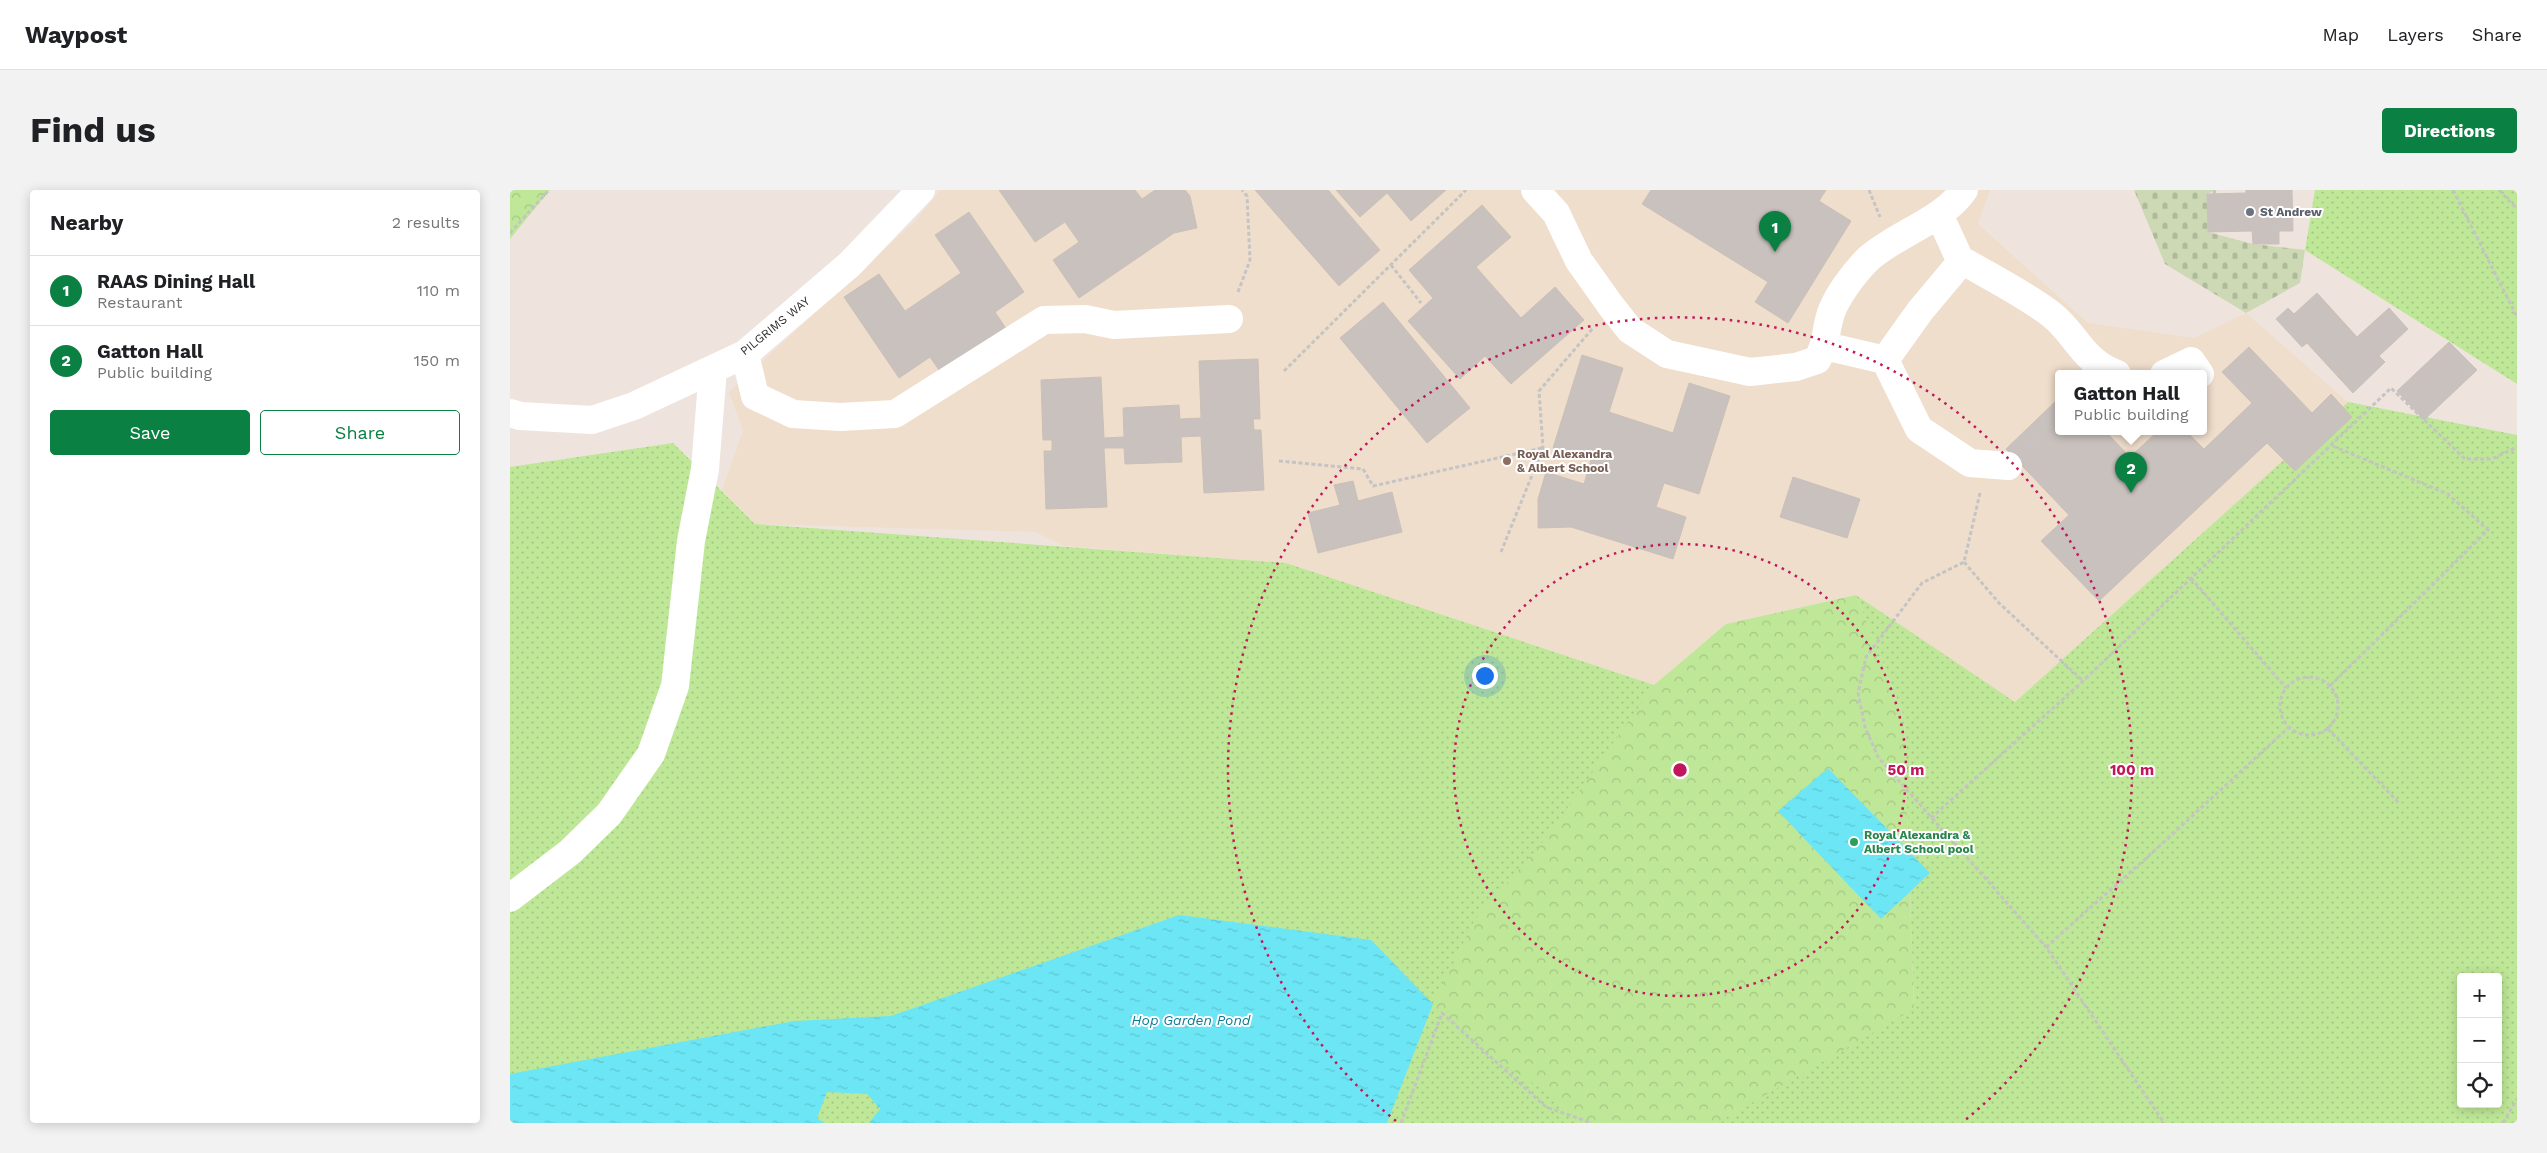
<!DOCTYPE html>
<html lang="en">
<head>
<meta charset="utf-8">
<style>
  :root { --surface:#fff; --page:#f2f2f2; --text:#202124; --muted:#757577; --line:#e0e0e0; --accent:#0b8043 }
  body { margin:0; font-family:"Work Sans",sans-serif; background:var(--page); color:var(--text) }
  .controls { position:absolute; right:15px; bottom:15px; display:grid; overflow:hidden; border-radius:5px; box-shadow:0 2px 12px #0003 }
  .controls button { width:45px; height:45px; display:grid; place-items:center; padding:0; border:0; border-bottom:1px solid var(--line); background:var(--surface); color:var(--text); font:25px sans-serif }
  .you { position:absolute; left:974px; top:485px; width:18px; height:18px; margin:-12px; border:4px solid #fff; border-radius:50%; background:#1a73e8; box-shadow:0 0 0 8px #1a73e833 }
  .badge { display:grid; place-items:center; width:32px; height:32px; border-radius:50%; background:var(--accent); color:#fff; font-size:16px; font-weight:700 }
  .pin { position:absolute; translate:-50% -41px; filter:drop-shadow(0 1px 2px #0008) }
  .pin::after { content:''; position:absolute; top:26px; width:18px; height:15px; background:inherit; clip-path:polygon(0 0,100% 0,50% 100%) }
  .popup { position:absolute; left:1545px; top:180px; width:152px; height:65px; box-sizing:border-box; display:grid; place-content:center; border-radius:5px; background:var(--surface); filter:drop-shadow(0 1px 4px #0005); font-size:16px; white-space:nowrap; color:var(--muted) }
  .popup b { font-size:19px; color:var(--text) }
  .popup::after { content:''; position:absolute; left:50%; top:100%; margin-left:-10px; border:10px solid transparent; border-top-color:var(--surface) }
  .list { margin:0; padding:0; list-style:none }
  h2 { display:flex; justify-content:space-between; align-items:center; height:65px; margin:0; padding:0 20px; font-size:21px }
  h2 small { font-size:16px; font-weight:400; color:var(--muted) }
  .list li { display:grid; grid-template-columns:32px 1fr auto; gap:15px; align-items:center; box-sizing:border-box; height:70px; padding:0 20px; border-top:1px solid var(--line) }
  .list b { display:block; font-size:19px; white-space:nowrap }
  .list p { margin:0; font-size:16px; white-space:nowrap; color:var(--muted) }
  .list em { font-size:16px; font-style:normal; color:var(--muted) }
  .actions { display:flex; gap:10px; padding:15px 20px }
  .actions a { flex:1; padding:11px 0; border:1px solid var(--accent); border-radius:5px; text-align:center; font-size:18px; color:var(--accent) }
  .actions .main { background:var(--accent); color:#fff }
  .icon { flex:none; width:28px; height:28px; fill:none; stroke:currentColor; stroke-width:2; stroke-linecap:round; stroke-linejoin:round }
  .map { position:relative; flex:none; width:2007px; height:933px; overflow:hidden; border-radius:5px }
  header { display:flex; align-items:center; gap:30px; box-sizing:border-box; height:70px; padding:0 25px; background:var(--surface); border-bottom:1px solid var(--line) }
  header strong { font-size:24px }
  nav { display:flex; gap:28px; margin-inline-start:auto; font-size:18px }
  .intro { display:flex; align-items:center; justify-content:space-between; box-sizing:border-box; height:120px; padding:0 30px }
  h1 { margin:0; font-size:35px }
  .button { padding:12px 22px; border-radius:5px; background:var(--accent); color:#fff; font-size:18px; font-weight:700 }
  main { display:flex; gap:30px; padding:0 30px }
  aside { flex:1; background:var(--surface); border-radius:5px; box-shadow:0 2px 12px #0003 }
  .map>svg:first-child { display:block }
  .education { fill:#f0decc; fill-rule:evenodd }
  .green { fill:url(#green-dots); fill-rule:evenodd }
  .forest { fill:url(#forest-crowns) }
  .cemetery { fill:url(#cemetery-stones) }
  .water { fill:url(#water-ripples) }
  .building { fill:#c9c1bd; stroke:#cac0b7 }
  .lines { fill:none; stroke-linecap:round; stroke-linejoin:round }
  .path { stroke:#c4c4c4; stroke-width:3; stroke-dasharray:4 2.5; stroke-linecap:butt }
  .minor { stroke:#fff; stroke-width:28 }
  .ring { fill:none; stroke:#c2185b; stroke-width:2.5; stroke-dasharray:2.5 5 }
  .worship-dot { fill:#6b7280; stroke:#fff; stroke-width:2 }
  .education-dot { fill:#8d6e63; stroke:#fff; stroke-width:2 }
  .leisure-dot { fill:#2e9e5b; stroke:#fff; stroke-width:2 }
  .labels { text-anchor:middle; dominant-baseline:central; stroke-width:4; stroke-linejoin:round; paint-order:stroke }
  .worship-label { font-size:12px; font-weight:bold; fill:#5b616d; stroke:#fff; text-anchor:start }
  .street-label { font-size:12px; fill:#2c2c2c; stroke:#fff }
  .education-label { font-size:12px; font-weight:bold; fill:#785e54; stroke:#fff; text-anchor:start }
  .leisure-label { font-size:12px; font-weight:bold; fill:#27864d; stroke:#fff; text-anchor:start }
  .water-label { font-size:14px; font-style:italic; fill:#087c95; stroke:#fff }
  .centre { fill:#c2185b; stroke:#fff; stroke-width:2.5 }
  .ring-label { font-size:15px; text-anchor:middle; font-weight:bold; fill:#c2185b; stroke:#fff; stroke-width:4; stroke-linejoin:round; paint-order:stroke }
</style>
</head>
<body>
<header>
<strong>Waypost</strong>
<nav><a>Map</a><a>Layers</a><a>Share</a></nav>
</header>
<div class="intro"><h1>Find us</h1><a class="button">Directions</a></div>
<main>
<aside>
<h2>Nearby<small>2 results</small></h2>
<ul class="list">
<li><span class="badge">1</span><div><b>RAAS Dining Hall</b><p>Restaurant</p></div><em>110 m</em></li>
<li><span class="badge">2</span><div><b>Gatton Hall</b><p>Public building</p></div><em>150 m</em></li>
</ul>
<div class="actions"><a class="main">Save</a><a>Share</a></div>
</aside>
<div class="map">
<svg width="2007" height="933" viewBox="0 0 2007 933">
  <defs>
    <pattern id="green-dots" width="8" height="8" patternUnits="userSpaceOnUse" patternTransform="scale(1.25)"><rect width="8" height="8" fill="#bfe798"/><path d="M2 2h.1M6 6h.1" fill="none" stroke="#a4c683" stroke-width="1.8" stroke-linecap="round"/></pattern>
    <pattern id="forest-crowns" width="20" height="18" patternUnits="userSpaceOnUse" patternTransform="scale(1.25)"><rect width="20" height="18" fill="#bfe798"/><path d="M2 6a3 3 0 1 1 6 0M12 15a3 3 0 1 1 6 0" fill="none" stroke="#a4c683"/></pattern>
    <pattern id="cemetery-stones" width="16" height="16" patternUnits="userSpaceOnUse" patternTransform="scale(1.25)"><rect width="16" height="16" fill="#ccd9b4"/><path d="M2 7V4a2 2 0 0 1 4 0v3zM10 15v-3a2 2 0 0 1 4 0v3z" fill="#afba9b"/></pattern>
    <pattern id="water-ripples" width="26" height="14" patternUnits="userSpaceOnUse" patternTransform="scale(1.25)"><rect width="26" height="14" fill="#6ce6f4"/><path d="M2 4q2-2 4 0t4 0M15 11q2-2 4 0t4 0" fill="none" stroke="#5ec5d1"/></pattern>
  </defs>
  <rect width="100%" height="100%" fill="#eee4dd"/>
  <path class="education" d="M431,0h1049l-12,34 110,99 106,15 52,-25 102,89 -333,300 -159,-107 -130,29 -72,61 -368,-122 -222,-17 -29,-14 -280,-8 -33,-34 21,-59 -14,-39 185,-170zM1548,184h146v58h-146z"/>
  <path class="green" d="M1805,0h202v194l-212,-134z
    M1838,212l169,33v688h-2007v-656l163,-24 82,81 531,39 368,122 260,323 -10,-291 -48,-122 159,107zM1951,787h37v127h-37z"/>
  <path class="forest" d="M0,0h40l-40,49z
    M1346,405l48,122 10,292 -197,114h-138l-28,-28 -59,-38 -59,-53 41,-83 73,-84 107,-152 72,-61z"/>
  <path class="cemetery" d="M1624,0h82l-9,4 1,38 45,12 52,6 -5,33 -54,30 -81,-49z"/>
  <path class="water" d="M1318,578l102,105 -49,46 -103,-108z
    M669,725l192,25 62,64 -46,119h-518l11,-14 -13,-15 -40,-2 -10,26 7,5h-314v-49l284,-53 97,-5z"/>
  <path class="building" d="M489,0h136l7,9 13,-9h30l5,6 7,32 -23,5 -95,65 -26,-38 26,-18 -14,-20 -30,20z
    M745,0h73l52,60 -41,36z
    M826,0h110l-35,31 -24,-28 -27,24z
    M1141,0h175l-7,11 32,20 -63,102 -33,-21 13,-20 -126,-78z
    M1736,0h46l1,41h-14v13h-26l-1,-13 -44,1 -1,-38 39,-1z
    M972,15l29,32 -35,30 45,51 34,-31 29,33 -73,64 -26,-28 -25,23 -52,-58 25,-23 -24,-28z
    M459,22l55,80 -29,20 20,30 -65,44 -20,-29 -31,21 -55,-81 35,-23 26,37 56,-38 -26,-38z
    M1807,103l40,44 32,-29 19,21 -29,27 6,6 -32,31 -46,-50 -5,4 -26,-28 12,-11 6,6z
    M873,112l87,106 -43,35 -87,-105z
    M1939,152l28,28 -53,50 -27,-29z
    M1739,157l63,66 19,-19 21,23 -57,54 -28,-28 -168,158 -58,-60 28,-26 -63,-66 52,-50v33h48l24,25 27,-25h30l17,17 48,-46 -30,-31z
    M1072,165l41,13 -14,44 64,21 16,-50 41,13 -31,98 -35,-11 -8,24 30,10 -13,42 -102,-32 -33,1v-29l8,-27 38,12 7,-24 -38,-12z
    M748,169l2,60h-7l1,11h7l3,60 -60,3 -3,-57 -20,1 1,25 -57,2 -1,-16h-20l3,59 -61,2 -2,-58h8v-11h-9l-2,-60 60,-3 3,61 20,-1 -1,-29 56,-3 1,14 21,-1 -2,-57z
    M1283,287l67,22 -13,39 -67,-21z
    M843,291l5,20 34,-9 10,40 -84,21 -10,-40 32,-8 -6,-20z"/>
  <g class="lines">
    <path class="path" d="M1359,0l11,27
      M1943,0l64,127
      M1989,0l18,19
      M1704,4l1,-4
      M0,43l39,-43
      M881,75l30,38
      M728,102l12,-32 -3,-64 -5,-6
      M774,181l182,-181
      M1518,257l30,-29
      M769,271l84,8 10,17 169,-38
      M1470,303l-16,69 -42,21 -56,74 -8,36 7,34 13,30 168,190 118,176
      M991,362l42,-104 -4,-57 54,-63
      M1454,372l35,41 84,78
      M1681,388l95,110
      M1770 516a29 29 0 1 1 58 0a29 29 0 1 1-58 0Z
      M1820,496l158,-156 -40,-36 -118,-49
      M1818,539l72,75
      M1421,628l152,-137 308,-293 74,71h27l25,-12
      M1536,757l107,-95 136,-125
      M891,933l41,-110 104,94 46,16
      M1993,933l14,-24"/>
    <path class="minor" d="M1025,0l21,23 23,48 32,45 19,24 37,24 83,18 46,-5 21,-7c9,-15 8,-24 12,-40 4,-20 25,-47 39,-61 29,-26 75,-38 96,-69
      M1451,72h4c29,17 60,32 87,53 24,19 31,47 65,59
      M1315,156l60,14 35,-49 41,-49 -22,-48
      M235,164l10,42 38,18 47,3 55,-3 149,-94 41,-1 29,6 115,-6
      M1375,170l34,69 51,34 38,3
      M1654,184l27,-13 9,13
      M0,223l10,3 72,4 42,-14 111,-52 105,-90 71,-74
      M0,708l60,-46 39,-38 42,-60 24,-68 16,-145 14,-72 8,-100"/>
  </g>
  <g class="ring">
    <circle cx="1170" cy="580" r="226"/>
    <path d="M886 931A452 452 0 1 1 1454 931"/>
  </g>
  <circle class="worship-dot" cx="1740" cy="22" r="5"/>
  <circle class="education-dot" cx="997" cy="271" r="5"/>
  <circle class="leisure-dot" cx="1344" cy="652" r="5"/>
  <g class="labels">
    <g class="worship-label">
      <text x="1750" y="22">St Andrew</text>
    </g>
    <g class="street-label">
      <text transform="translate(265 136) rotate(-39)">PILGRIMS WAY</text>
    </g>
    <g class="education-label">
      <text x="1007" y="264">Royal Alexandra<tspan x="1007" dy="14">&amp; Albert School</tspan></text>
    </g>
    <g class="leisure-label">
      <text x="1354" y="645">Royal Alexandra &amp;<tspan x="1354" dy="14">Albert School pool</tspan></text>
    </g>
    <g class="water-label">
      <text x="681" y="830">Hop Garden Pond</text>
    </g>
  </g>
  <circle cx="1170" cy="580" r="8" class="centre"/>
  <g class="ring-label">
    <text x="1396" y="585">50 m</text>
    <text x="1622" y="585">100 m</text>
  </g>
</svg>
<div class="controls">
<button>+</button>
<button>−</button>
<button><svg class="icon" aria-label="locate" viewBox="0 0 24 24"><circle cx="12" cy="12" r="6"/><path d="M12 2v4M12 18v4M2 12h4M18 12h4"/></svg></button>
</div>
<div class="you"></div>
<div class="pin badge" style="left:1265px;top:62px">1</div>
<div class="pin badge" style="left:1621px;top:303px">2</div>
<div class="popup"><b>Gatton Hall</b>Public building</div>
</div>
</main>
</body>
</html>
